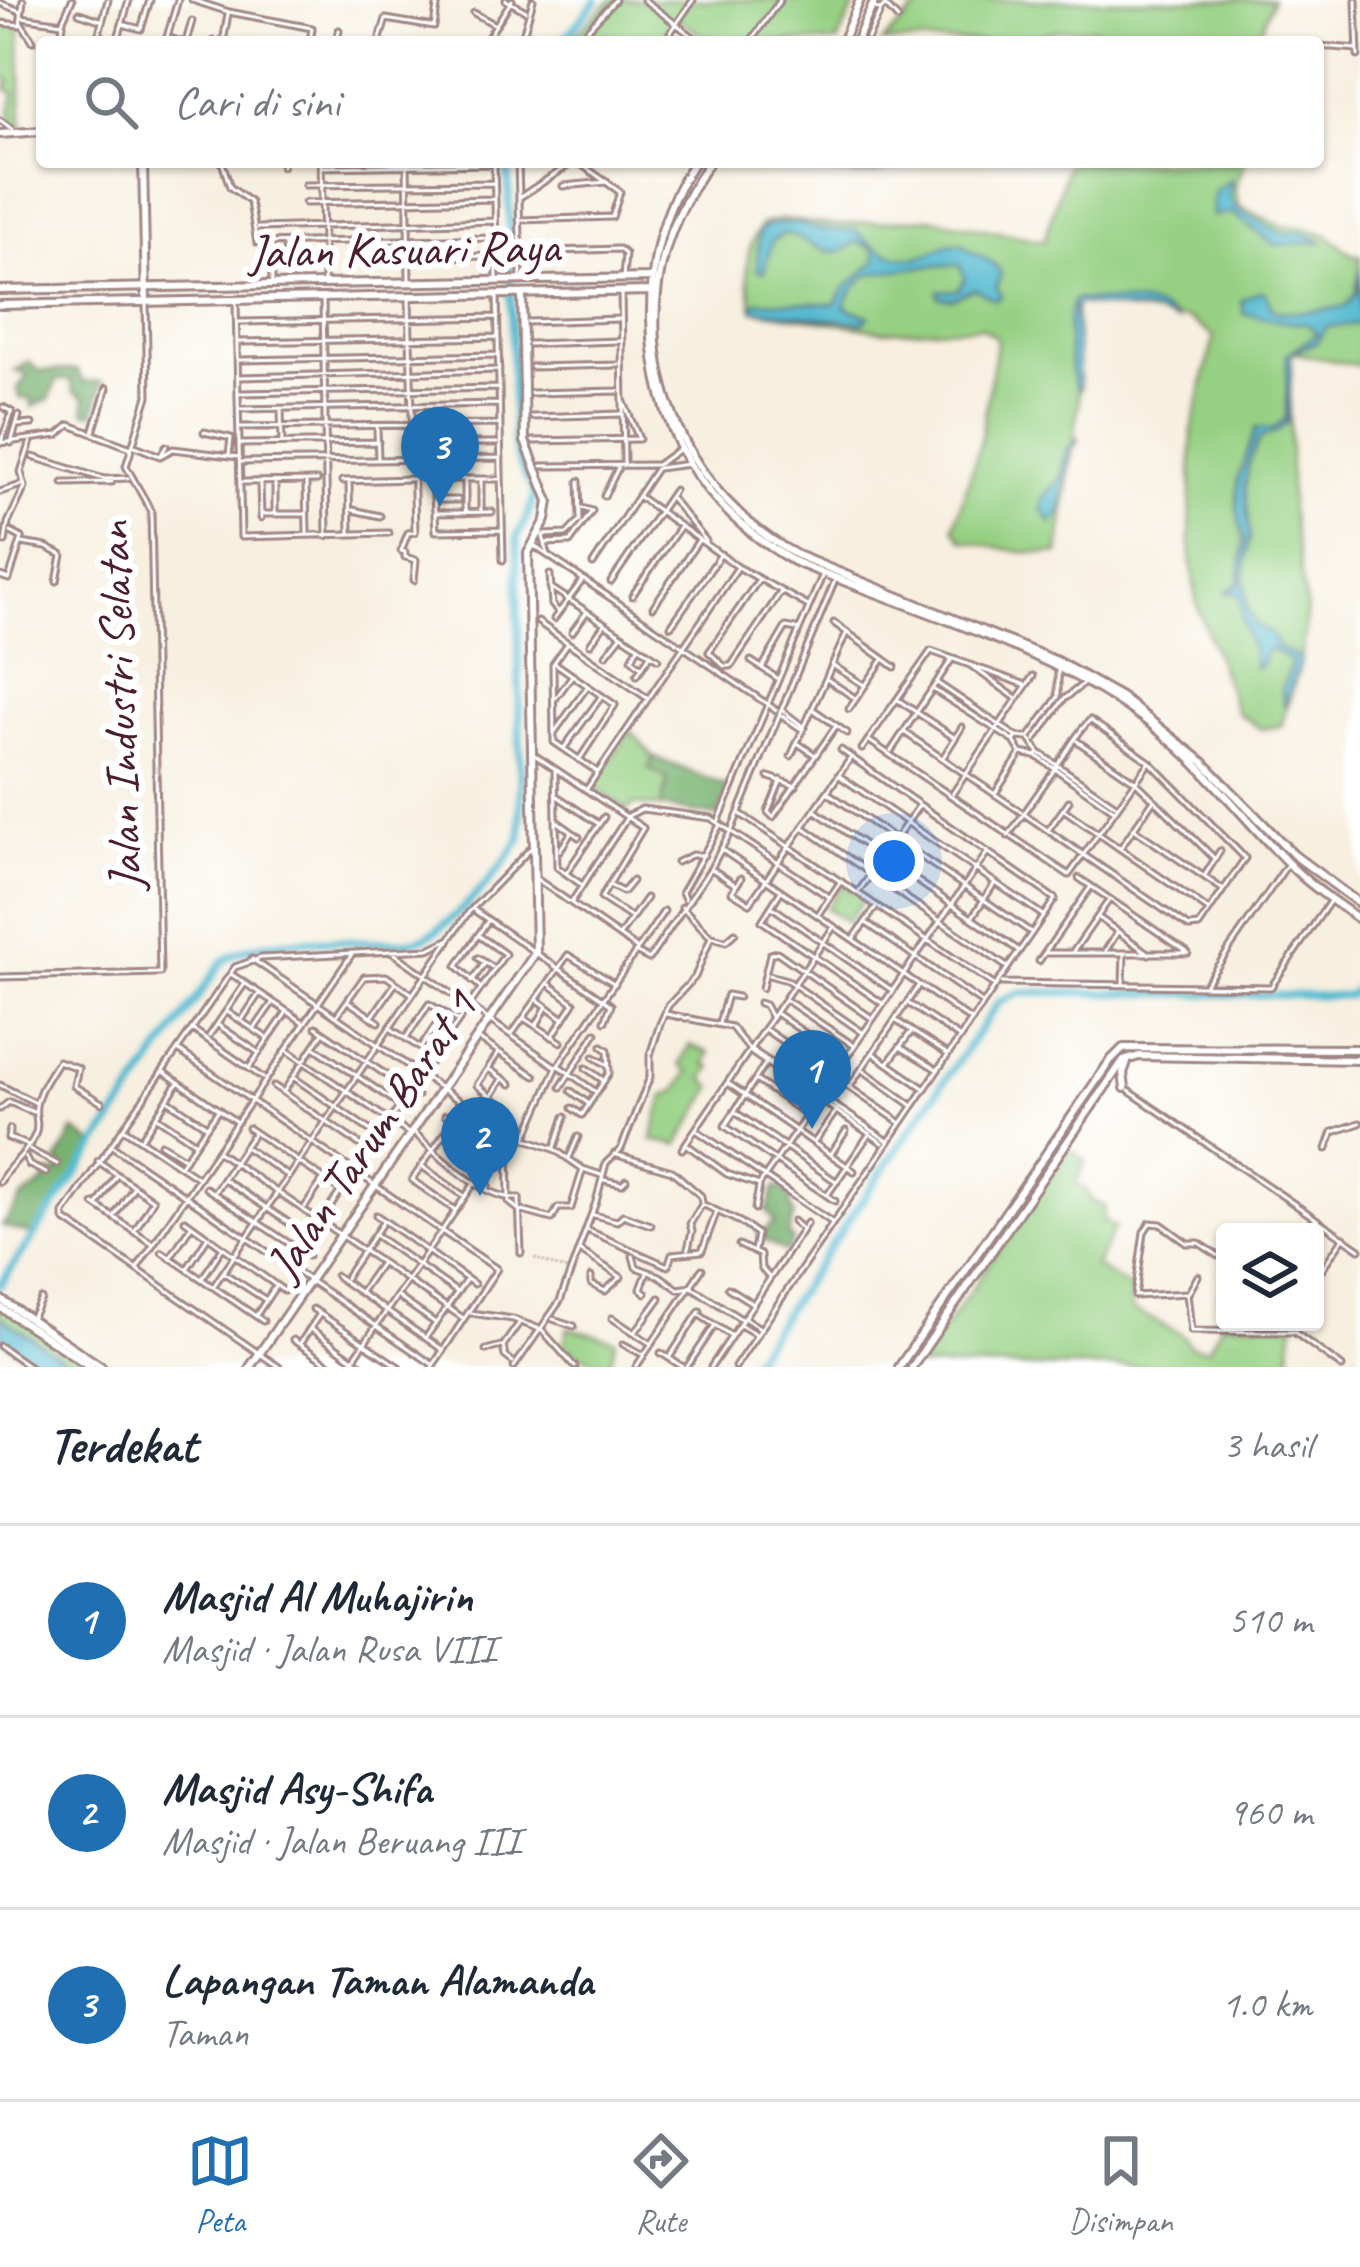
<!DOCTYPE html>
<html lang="id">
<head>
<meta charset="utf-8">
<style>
  :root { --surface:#fff; --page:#f6f6f7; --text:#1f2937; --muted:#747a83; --line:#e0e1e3; --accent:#1f6fb2 }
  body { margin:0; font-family:Caveat,sans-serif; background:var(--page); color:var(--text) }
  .controls { position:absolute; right:36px; bottom:36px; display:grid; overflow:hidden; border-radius:12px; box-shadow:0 3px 9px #0004 }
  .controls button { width:108px; height:108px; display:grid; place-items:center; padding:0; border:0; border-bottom:3px solid var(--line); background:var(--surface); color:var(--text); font:60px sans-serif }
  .you { position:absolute; left:894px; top:861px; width:42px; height:42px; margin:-30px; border:9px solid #fff; border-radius:50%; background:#1a73e8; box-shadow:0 0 0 18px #1a73e833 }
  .badge { display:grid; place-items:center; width:78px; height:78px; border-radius:50%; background:var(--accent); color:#fff; font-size:39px; font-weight:700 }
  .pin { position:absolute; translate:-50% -99px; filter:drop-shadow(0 3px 6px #0008) }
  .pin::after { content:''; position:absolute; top:63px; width:42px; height:36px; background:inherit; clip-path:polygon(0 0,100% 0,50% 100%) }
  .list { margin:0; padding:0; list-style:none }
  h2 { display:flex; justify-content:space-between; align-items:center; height:156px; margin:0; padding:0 48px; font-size:51px }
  h2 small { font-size:39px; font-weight:400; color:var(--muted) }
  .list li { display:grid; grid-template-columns:78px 1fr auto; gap:36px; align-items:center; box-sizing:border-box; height:192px; padding:0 48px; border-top:3px solid var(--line) }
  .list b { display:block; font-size:45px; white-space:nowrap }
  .list p { margin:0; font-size:39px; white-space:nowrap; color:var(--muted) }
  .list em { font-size:39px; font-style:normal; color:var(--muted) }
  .icon { flex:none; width:66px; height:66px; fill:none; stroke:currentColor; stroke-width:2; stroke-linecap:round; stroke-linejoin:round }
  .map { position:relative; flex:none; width:1360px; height:1367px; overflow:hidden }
  .search { position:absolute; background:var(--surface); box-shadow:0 3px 9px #0004; left:36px; right:36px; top:36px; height:132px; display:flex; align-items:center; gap:30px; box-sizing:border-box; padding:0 42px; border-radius:12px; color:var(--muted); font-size:45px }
  .sheet { height:732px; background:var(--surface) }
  nav { display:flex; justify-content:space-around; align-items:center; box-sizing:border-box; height:168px; border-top:3px solid var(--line); background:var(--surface); font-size:33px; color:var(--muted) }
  nav a { display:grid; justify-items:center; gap:6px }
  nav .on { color:var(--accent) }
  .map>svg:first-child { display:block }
  .green { fill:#96d083; stroke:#707857; stroke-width:3 }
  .forest { fill:#78b271; stroke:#61684e; stroke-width:3 }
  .water { fill:#52bad0; stroke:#4e6c7e; stroke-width:3 }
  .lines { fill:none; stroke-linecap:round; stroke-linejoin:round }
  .river { stroke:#52bad0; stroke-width:8 }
  .minor-tunnel { stroke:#d4c5bb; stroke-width:3; stroke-dasharray:3 1.5; stroke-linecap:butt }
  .minor-casing { stroke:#a08785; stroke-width:9 }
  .tertiary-casing { stroke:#a08785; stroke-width:12 }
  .secondary-casing { stroke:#a08785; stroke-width:12 }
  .minor { stroke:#fff; stroke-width:3 }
  .tertiary { stroke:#fff; stroke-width:6 }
  .secondary { stroke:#fff; stroke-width:6 }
  .labels { text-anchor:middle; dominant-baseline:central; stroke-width:12; stroke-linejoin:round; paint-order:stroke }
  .street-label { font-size:48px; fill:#4a1f2b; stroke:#fff }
</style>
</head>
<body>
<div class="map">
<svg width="1360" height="1367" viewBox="0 0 1360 1367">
  <rect width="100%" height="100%" fill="#fff"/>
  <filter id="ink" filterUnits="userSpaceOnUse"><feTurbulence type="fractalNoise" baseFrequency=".00833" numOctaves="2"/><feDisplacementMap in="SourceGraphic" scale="24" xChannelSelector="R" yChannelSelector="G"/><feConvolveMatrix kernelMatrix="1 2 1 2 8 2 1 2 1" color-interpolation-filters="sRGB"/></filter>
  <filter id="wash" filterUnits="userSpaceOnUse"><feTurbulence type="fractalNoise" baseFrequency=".004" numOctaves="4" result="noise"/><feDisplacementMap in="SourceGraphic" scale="48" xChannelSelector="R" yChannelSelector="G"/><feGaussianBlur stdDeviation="2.7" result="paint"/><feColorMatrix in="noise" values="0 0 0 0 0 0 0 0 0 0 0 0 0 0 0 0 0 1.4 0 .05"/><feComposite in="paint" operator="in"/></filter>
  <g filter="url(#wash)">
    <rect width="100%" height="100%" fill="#f7efdf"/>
    <path class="green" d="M611,0h247l-21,42h-126l-34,-23 -18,23h-90z
      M926,0h346l-15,42h-144l-20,-14 -35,2 -45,12h-130z
      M0,22l20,5 2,100 -7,1 -5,-17 5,-16 -9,-7 4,-8 -10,-4z
      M828,162h82c-32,12 -52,19 -85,6z
      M1068,162h177l-10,25 4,19 43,20 21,1 25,8 24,20h8v111l-70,-14v156l17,102 -7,56 -19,60 -20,3 -24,-16 -41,-111 -6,-57 2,-115 22,-93 -25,-18 -114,-16 4,98 -20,153 -39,-2 -57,-12 -9,-13 26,-83 17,-106 -16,-11 -96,4 -131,-21c-8,-34 -13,-56 8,-86l20,-5 52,6 95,-7 115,23z
      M631,731l22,26 -3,12 18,9 -7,29 -28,-2 -5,5 -37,-23z
      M843,884l22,13 -18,25 -21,-14z
      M689,1045l21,8 -5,11 7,3 -8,12 9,8 -35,58 -26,-5 12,-44 12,-5 13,-19 -9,-7z
      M1068,1149l18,12 -11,23 13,7 2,9 14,6v16l11,5 -20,39 36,22v21l50,25 10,12 17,3 17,-32v5h69l-4,34 14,11h-386z
      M0,1299l102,68h-28l-74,-51z
      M568,1327l48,13 -7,27 -46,-20z"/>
    <path class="forest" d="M29,362l10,9 38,-1 6,12 20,-1 -9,32 -9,-1v-14l-12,-7 -1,-11h-15l-8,19 -17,8v-7l-12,-2 -2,-10 10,-13 -13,-4z
      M653,757l76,30 -11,29 -57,-9 7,-28 -19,-10z
      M74,1130l21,15 -60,90 -33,-9 20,-28 22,-15 5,-10 7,1 7,-8 -6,-4z
      M776,1186l16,11 -2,9 4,8 -6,22 5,4 -7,12 -28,-16 17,-14 -8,-11z"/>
    <path class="water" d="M1231,179l-1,17 6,12 45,25h24l17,9 -47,3 -43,-32 -20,3 2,-24z
      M795,223l30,7h30c16,18 45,34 70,25 16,-5 20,-14 38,-10 12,13 30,12 38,29l-5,13 5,9 -5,4 -22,-11 -22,10 -13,-2 -1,-6 20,-1 7,-12 -6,-13c-11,-1 -83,6 -90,10 -11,7 -21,20 -25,32l25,9 -6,7 -107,-13 -4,-4 6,-5 77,3 9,-15 33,-29 -4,-12 -17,-6c-26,25 -43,-4 -72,-8l-12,7 -8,31 -7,-2 2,-39 12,-7z
      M1360,268v56l-34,3 -9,15 -25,11 -3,67 -11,11 -18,7 -11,24 -4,25 5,50 -6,38 4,35 7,15 16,9 7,13 19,10 3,6 -16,44 -2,-18 10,-27 -20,-13 -7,3 -5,15h-6c1,-17 -6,-25 -10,-41 -3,-11 -2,-22 -6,-33l-12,-1 13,-9 5,-41 -7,-34 1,-30 18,-50 17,1 13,-11 1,-64 30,-20 -11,-11c-23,2 -39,-7 -62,-9l-3,-14 19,-9 6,2 7,17c16,5 56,0 73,-4l10,-13z
      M1075,299c29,5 82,-3 101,22l-22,-8 -76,-9 -4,6 6,79 -3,1c-9,-21 -14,-75 -2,-91z
      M1080,437l-11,20 -9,58 -9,7 -10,-14c3,-16 8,-15 17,-26 12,-15 -5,-22 22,-45z
      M0,1316l74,51c-38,0 -44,-6 -74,-29z"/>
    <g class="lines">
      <path class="river" d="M562,42l35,-42
        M0,1285l222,-323c37,-29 107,-21 154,-20 15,0 33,2 47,-4 31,-13 80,-71 98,-100l-4,-301c33,-62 8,-38 -3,-93l-6,-282
        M747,1367l251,-364 23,-11 315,4h12l12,-12"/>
    </g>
  </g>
  <g filter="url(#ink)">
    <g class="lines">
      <path class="minor-tunnel" d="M534,1258l35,13"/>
      <defs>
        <path id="minor" d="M108,0l-9,33 10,9
          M178,0l-11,37 14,5
          M192,0l37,12 83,16 -2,14
          M506,0l20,11
          M644,0l56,42
          M1356,0l2,56
          M0,3l20,8
          M875,8l6,2 4,-5 13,14
          M79,13l21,7
          M474,13l20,11
          M22,17l40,6
          M62,22l10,-22
          M0,23l20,2 3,-25
          M22,24l11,17
          M63,24l-2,13 10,5
          M122,24l19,5 9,-29
          M117,42l12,-42
          M186,42l6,-21
          M213,42v-1
          M223,42l5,-28
          M337,42l2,-12
          M379,42l7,-23 48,8 4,-27
          M485,42l27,-42
          M521,42l12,-42
          M576,42l39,-42
          M664,42l29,-42
          M750,42l30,-42
          M866,42l14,-30
          M1318,46l40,3
          M0,120l12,9
          M174,162l4,1
          M222,162l8,25 20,15 7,41 239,-5
          M321,162l3,119
          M407,162l2,118
          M518,162l3,116
          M494,164l3,116
          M282,166l1,-4
          M321,167l173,-3
          M305,185l189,-2
          M563,186l44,-4
          M520,197l54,-35
          M305,203l190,-4
          M519,220l93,-3 8,-25 -42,-30
          M258,228l237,-7
          M285,243l1,19 35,-2
          M271,244l1,38
          M520,252l99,-3 6,5 -2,24
          M411,257l85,-1
          M621,291l3,172
          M497,296l6,264
          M409,298l6,234 -7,1 -7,18 4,1v5l11,3 -2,20
          M323,300l4,236
          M236,303l5,234 148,-4
          M239,322l259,-5
          M528,322l91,-3
          M239,342l259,-5
          M529,344l90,-3
          M239,360l259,-5
          M531,367l88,-2
          M240,377l259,-7
          M240,393l259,-5
          M531,393l88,-2
          M240,409l259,-5
          M281,410l1,33
          M532,417l89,-3
          M18,425l14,-1
          M457,425v32
          M241,427l259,-3
          M377,428l1,32
          M93,432l14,-44
          M204,432l27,6 -2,17
          M533,441l106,-2 -16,-39
          M1,442l11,-30 -9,-5
          M0,443l58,-8 12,-10 61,23
          M11,443l8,-27
          M457,443h40
          M241,444l137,-2
          M135,446l25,10 13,-7 66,8
          M161,455l5,-9
          M33,457l71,22 24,-1
          M241,462l260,-4
          M657,465l21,-15
          M542,466l113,-1
          M658,468l31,-4
          M428,479h71
          M433,479l3,52 66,-1
          M342,481l69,-2
          M465,481v32
          M481,481v31
          M242,482l75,-1
          M349,482l1,51
          M63,483l49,-1
          M306,483l1,50
          M260,484l1,34
          M275,484v30
          M0,492l24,-8
          M604,496l15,-30
          M638,496l100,71 70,39
          M671,498l35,43
          M435,500h23
          M353,510l27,6
          M436,513l56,-1
          M261,514h44
          M543,535l24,-1 13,-14 -1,-39
          M543,536l5,19
          M5,542l3,-19 17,-36 -4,-15 10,-31
          M22,543l24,4 16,8 -5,26
          M545,543l25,-1 22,-31 -10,-3
          M534,546l242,164
          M593,564l63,-95
          M550,575l2,30 6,6
          M0,576l9,3 13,-41 -11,-6
          M759,579l-50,73 15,14h7l50,-74
          M611,582l63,-92
          M550,587l108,72
          M632,596l47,-68
          M653,607l46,-67
          M554,619l28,-38
          M538,622l109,76
          M834,623l61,44
          M671,626l50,-72
          M572,632l14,-19
          M568,643l-15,21 1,78 42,29
          M590,644l14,-19
          M638,647l-6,12 10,9
          M606,655l15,-19
          M751,661l26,17
          M555,663l60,42 -36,55
          M832,665l32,20
          M970,665l46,33
          M762,668l24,-41 11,2
          M637,675l13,-20
          M828,680l27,18
          M937,683l80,54 12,1 10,15 -3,3 -15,-3 -7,-12 3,-4
          M934,690l78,50
          M556,698l15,-21
          M898,700l57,38
          M849,709l33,-48
          M814,710l33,23
          M783,711l21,16
          M782,716l21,14
          M904,732l285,195 10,-1 46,-68 -95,-96 -60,-42c-13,12 -22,31 -33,45l-2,4 -47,67
          M554,733l33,-46
          M1030,736l28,-39v-27
          M868,740l201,135 80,-112
          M1035,740l28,-40 20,-16
          M1077,741l59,41 79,77
          M799,744l16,11
          M564,748l37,-51
          M862,749l69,-98 95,34
          M891,751l61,-92
          M533,754l110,74 -42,70 31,20
          M1041,754l76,52
          M791,756l56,-124
          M944,756l18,-29
          M1038,757l76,53
          M555,771l2,96 25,18
          M838,775l206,141
          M769,777l27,9
          M781,780l-13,32 5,5 63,-91
          M586,790l152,-223
          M827,792l205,141
          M996,792l24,-37
          M953,793l80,-117
          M557,796l42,28
          M1063,809l145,101
          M814,810l204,140
          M739,813l255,172
          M719,820l104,-246
          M558,822l21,15
          M803,827l204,140
          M1049,829l20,-28
          M1134,829l88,60
          M1121,847l32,-46
          M560,850l11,-17
          M722,850l250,171
          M677,862l15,-7h12
          M712,869l22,15
          M567,872l37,-55
          M1205,875l15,-24
          M535,878l101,70
          M741,878l-9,14 18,11 100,-144
          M1079,878l108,74
          M611,886l12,6 9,-11
          M781,891l-19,30 120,82
          M859,891l59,-84
          M685,899l-3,-7 38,-67
          M571,903l57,-87 14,-7 69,9 118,79
          M772,907l121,84
          M474,910l137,95 -6,16
          M819,913l22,-32
          M973,916l21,-32
          M1099,918l50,36
          M865,922l117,81
          M620,935l26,-37
          M713,937l13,4 9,-8
          M854,938l22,-31
          M1106,950l11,-17
          M635,952l14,7 62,-91 21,-39 104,-251
          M1073,952l36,-52
          M1045,953h143
          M395,954l160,112
          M478,958l14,9
          M252,959l256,175
          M1039,961l51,-73
          M231,974l72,48
          M769,975l18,5 75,52
          M0,977l160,-4 -9,-462 -25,-45 22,-70 -2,-92
          M472,981l13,-18
          M1123,982l1,-27
          M1002,983l269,4 59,-86
          M549,984l25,19 -22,34
          M1204,986l83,-121
          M480,987l-23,-21 30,-44
          M762,988l8,-34 7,-2 96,67
          M538,1000l26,19
          M786,1000l67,45
          M349,1002l30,20
          M759,1003l6,2 7,13
          M909,1004l51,34
          M226,1011l41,27
          M666,1014l65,13 21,26 131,90
          M777,1014l66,45
          M337,1015l27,-38 22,-1 25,17
          M372,1017l23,-33
          M525,1019l36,23
          M895,1020l52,34
          M241,1021l18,-27
          M719,1023l8,-28 11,2
          M218,1025l41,28
          M536,1026l10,-18
          M316,1027l101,69
          M255,1028l18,-26
          M390,1028l42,28
          M192,1029l71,49
          M766,1030l135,93
          M512,1034l56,-79 47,29
          M209,1036l35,-51
          M406,1038l23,-34 28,16
          M479,1039l56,37
          M422,1046l16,-24
          M314,1047l86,58
          M900,1047l38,23
          M178,1050l319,219 -65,98
          M752,1050l136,91
          M288,1051l120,82
          M874,1054l51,35
          M594,1057l14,8
          M888,1063l23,-31
          M765,1064l-40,62 110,75
          M428,1065l77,-111 -27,-19
          M559,1066l37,26
          M249,1068l37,-55
          M586,1068l18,13
          M490,1070l21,14
          M863,1070l50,36
          M164,1072l71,49
          M293,1077l85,59
          M757,1081l50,34
          M729,1084l125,87
          M0,1085l36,18
          M274,1086l101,69
          M850,1086l69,-101
          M561,1087l35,-54
          M284,1091l38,-57
          M571,1091l18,13
          M1129,1091l231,158
          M492,1095l11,-17
          M495,1100l-18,-15 22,-33
          M169,1101l36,24
          M510,1107l9,12 -5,12 -6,3 1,68 10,8 33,9 6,-11h13l12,-39
          M572,1108l10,7 27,-42 -1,-23 -6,-4
          M0,1109l9,-7 24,10
          M735,1112l102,70
          M445,1115l42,30 1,43
          M157,1117l37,25
          M453,1121l-41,59 43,30
          M123,1128l75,50
          M248,1128l100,67
          M10,1129l-2,9 20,7
          M696,1130l137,93 -98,144
          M415,1133c24,24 69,67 104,65l2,55
          M513,1134l41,15 29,20 18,6
          M445,1136l41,29
          M141,1139l37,-56
          M525,1139l32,-72 107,-156
          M815,1141l22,-31
          M161,1144l24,15
          M686,1144l41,30 32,11 228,-332
          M112,1146l320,218
          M555,1147l10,-30
          M246,1148l42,28
          M370,1149l39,-56
          M682,1149l151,-221
          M1327,1149l6,-17 27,-9
          M30,1150l27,14
          M218,1152l245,166
          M614,1154l58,17 29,25 1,8 38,18 17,12 -3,17
          M831,1154l15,-23
          M25,1157l4,8 17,8
          M569,1158l9,-21
          M98,1161l55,39 -19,32
          M181,1164l38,-55
          M423,1167l41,29
          M223,1179l87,58
          M604,1180l18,4 4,-4
          M0,1182c10,-19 26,-26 35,-47 5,-11 -1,-17 1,-29 2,-16 14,-32 22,-45l20,7 -4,18 28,17
          M206,1188l102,68
          M215,1191l38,-57
          M828,1194l42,-61
          M94,1204l58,39
          M98,1204l18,-28
          M305,1207l18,-27
          M755,1209l4,-22
          M115,1215l18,-27
          M376,1215l98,69
          M594,1215l23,6 6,-6 28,10
          M185,1220l99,71
          M793,1221l9,8
          M833,1223l222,-324 -214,-149
          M587,1230l81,36 4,-12 30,-3 15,-40
          M375,1235l82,57
          M739,1245l21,10 1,13 8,9
          M302,1249l38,-57
          M688,1249l4,-18 -2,-7 11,-18
          M579,1250l42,27 -16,14 -14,-7v-7
          M162,1252l101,69
          M633,1256l3,11 24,9 18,13 14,-2 49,32
          M170,1258l21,-32
          M1225,1260l-26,-17h-12l-26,-19 -11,-1 -6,9 -9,64 52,-3 4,38 103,1 48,35
          M137,1268l215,-314
          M187,1269l20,-31
          M224,1273l42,27
          M336,1276l107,74
          M203,1277l20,-30
          M345,1278l38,-56
          M1315,1279l29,-42
          M213,1287l236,-346
          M728,1288l24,15
          M361,1291l19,-27
          M1189,1292l9,-16
          M646,1293l-5,-4 6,-16
          M398,1297l36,25
          M313,1309l86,58
          M471,1313l42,6 29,11 33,37
          M257,1314l18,-27
          M698,1314l32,21
          M31,1318l10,-19
          M612,1318l38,25
          M744,1318l16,10
          M553,1319l21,7
          M740,1325l16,9
          M311,1329l53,38
          M636,1331l24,-33
          M427,1336l39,-56
          M293,1340l40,27
          M301,1342l18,-27
          M623,1344l19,10
          M0,1346l30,21
          M486,1350l15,-4
          M661,1353l22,14
          M669,1358l31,-47
          M513,1362l-8,-6 -2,-10 17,-24
          M279,1367l-215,-148v-6l171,-246 26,-9 168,-9 21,-10 18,-26 65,-67
          M348,1367l128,-186
          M514,1367l46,-66 36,-99 10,-39 15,-14 29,-72v-22l10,-31 8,-18 27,-29 16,-40 -29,-30
          M636,1367l66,-98
          M687,1367l28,-42
          M711,1367l96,-144"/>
        <path id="tertiary" d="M0,134l42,-3
          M143,162l3,140
          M250,1367l286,-415 -8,-399 18,-33 3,-19 -24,-60 -3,-147"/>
        <path id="secondary" d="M842,42l18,-42
          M856,42l19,-42
          M694,162c-32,49 -44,99 -43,157 3,109 47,187 142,242 115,48 241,81 344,153 59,41 101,99 151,149 21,22 47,39 72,57
          M709,162c-18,29 -35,57 -44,90 -34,121 24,245 132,303l260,106 64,36 82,65 91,93 66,49
          M0,290l650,-12
          M0,305l651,-14
          M1125,1088l-2,-15 4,-11
          M0,1299l102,68
          M0,1307l91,60
          M899,1367l211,-306 13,-13 237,1
          M912,1367l211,-306 16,-5 221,4"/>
      </defs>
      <use href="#minor" class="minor-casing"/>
      <use href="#tertiary" class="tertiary-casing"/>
      <use href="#secondary" class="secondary-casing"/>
      <use href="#minor" class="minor"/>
      <use href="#tertiary" class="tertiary"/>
      <use href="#secondary" class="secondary"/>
    </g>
  </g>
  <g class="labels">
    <g class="street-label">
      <text transform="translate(404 249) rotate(-1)">Jalan Kasuari Raya</text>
      <text transform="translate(119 706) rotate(-92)">Jalan Industri Selatan</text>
      <text transform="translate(371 1135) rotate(-56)">Jalan Tarum Barat 1</text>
    </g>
  </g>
</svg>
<div class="controls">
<button><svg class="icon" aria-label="layers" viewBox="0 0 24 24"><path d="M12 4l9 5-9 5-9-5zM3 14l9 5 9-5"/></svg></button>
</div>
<div class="you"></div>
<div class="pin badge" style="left:812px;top:1129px">1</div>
<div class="pin badge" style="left:480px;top:1196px">2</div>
<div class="pin badge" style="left:440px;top:506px">3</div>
<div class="search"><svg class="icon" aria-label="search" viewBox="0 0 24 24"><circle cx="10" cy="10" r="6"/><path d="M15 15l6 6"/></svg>Cari di sini</div>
</div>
<section class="sheet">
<h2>Terdekat<small>3 hasil</small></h2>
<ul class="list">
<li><span class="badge">1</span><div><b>Masjid Al Muhajirin</b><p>Masjid · Jalan Rusa VIII</p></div><em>510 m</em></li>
<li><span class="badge">2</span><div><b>Masjid Asy-Shifa</b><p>Masjid · Jalan Beruang III</p></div><em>960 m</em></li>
<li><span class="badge">3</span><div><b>Lapangan Taman Alamanda</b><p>Taman</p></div><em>1.0 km</em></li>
</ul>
</section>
<nav>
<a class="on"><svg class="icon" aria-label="map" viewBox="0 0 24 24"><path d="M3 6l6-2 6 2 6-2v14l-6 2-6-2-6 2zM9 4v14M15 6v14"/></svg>Peta</a>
<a><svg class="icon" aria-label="directions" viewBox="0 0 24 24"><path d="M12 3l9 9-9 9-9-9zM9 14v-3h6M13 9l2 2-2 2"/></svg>Rute</a>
<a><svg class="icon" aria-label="saved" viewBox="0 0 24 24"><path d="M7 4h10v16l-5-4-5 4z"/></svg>Disimpan</a>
</nav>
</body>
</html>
